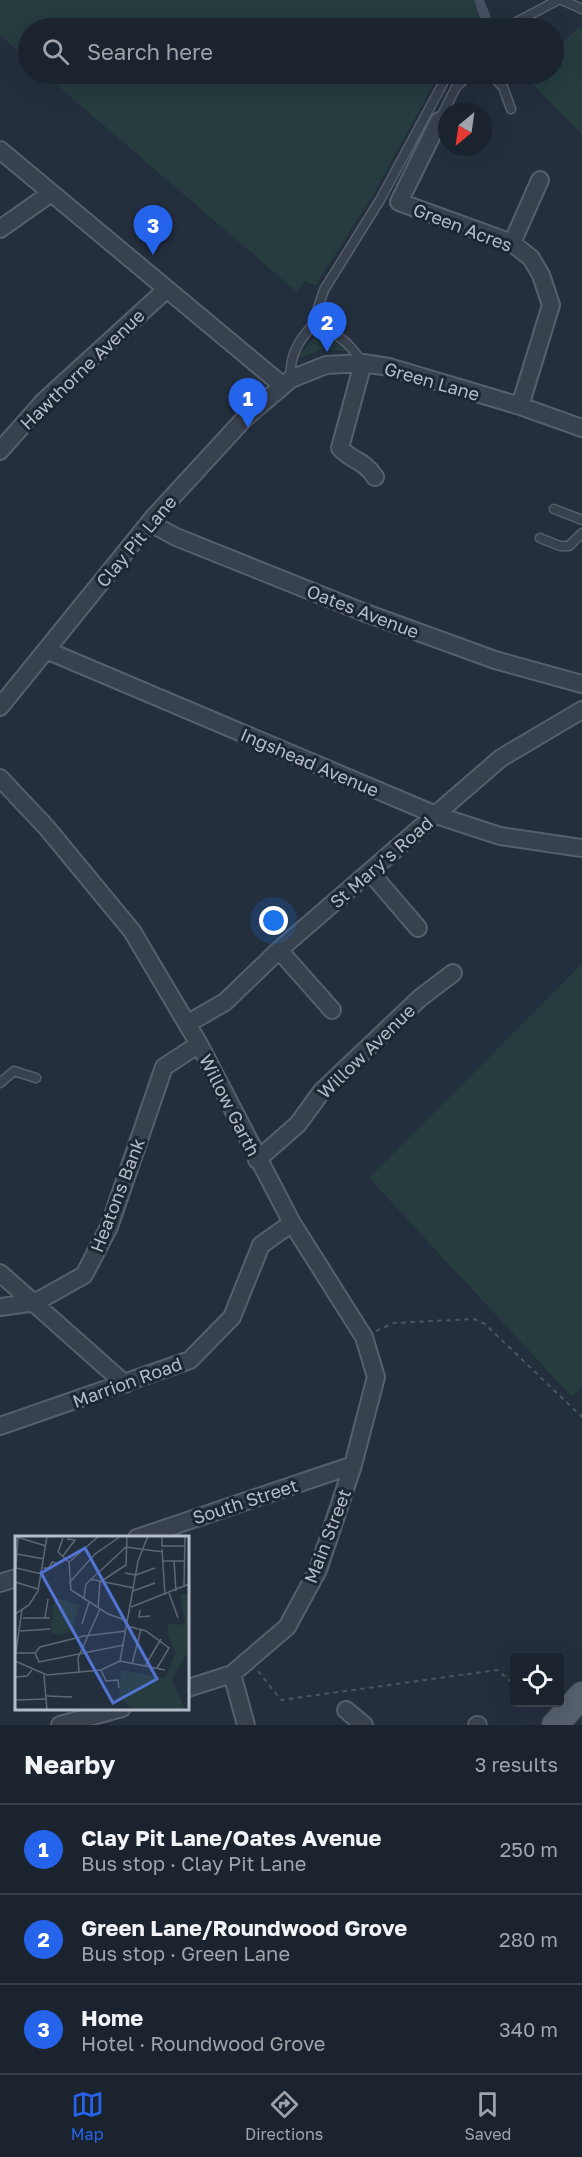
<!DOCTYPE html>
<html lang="en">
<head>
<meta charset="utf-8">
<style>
  :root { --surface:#1b232e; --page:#242b36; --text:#f1f3f6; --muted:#a0a4aa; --line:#39404a; --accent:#2563eb }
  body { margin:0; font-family:"Golos Text",sans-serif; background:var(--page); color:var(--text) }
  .controls { position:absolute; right:18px; bottom:18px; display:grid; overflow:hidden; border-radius:6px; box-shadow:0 6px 24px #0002 }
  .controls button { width:54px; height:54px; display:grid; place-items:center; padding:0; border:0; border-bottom:2px solid var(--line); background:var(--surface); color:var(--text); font:30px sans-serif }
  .compass { position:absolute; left:438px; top:102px; width:54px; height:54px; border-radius:50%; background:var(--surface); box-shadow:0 6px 24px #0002; rotate:209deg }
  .you { position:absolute; left:274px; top:921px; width:21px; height:21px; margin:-15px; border:4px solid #fff; border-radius:50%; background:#1a73e8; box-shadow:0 0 0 9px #1a73e833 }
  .badge { display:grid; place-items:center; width:39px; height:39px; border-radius:50%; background:var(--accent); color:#fff; font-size:20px; font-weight:700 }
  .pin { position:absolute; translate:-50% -50px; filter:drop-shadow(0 2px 3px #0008) }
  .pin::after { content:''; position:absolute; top:32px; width:21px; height:18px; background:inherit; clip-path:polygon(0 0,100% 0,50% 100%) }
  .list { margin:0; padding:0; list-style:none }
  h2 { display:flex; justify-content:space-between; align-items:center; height:78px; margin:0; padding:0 24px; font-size:26px }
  h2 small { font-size:20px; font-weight:400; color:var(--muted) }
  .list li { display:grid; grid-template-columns:39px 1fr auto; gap:18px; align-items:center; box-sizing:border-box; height:90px; padding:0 24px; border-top:2px solid var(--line) }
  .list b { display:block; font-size:22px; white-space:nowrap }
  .list p { margin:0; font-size:20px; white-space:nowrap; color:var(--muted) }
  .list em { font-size:20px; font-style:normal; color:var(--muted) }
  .icon { flex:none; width:33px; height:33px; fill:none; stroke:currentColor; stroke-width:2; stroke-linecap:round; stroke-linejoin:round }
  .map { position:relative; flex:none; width:582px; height:1725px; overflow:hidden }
  .search { position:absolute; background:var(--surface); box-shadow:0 6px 24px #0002; left:18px; right:18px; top:18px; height:66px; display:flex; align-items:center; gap:15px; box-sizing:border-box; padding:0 21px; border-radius:33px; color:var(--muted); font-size:22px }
  .sheet { height:348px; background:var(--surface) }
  nav { display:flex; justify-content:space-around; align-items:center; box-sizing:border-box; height:84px; border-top:2px solid var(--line); background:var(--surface); font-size:16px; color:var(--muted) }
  nav a { display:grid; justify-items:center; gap:3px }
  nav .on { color:var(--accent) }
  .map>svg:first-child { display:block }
  .green { fill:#263c3f }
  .building { fill:#455162 }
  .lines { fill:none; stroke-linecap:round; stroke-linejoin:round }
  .lane-casing { stroke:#565f6c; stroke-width:11 }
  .street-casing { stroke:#565f6c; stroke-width:20 }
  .primary-casing { stroke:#414a57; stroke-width:28 }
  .path { stroke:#44595c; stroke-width:2; stroke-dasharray:4.5 4.5; stroke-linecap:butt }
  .lane { stroke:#38414e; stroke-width:8 }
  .street { stroke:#38414e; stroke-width:16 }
  .primary { stroke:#56606e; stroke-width:26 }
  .labels { text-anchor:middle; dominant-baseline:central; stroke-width:6; stroke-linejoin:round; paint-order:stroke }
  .street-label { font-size:18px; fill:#b4bcc9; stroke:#1d2633 }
  .inset-road { fill:none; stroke:#5e6776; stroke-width:1.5 }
  .view { fill:#5274d3; fill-opacity:0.15; stroke:#5274d3; stroke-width:3 }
  .inset-edge { fill:none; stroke:#b4bcc9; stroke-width:3 }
</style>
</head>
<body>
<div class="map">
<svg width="582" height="1725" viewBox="0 0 582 1725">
  <rect width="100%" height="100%" fill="#242f3e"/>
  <path class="green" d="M0,0h474l10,28h-456v32l-28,-25z
    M580,26l2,3v106l-55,-57 5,-4h22v-22z
    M44,74h395l-66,121 -58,91 -10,-5 -8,11z
    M317,334l31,12 3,6 -28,-3 -28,11z
    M582,964v423l-10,10 -203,-219z"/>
  <path class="building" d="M474,0h10l7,17 -10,4z"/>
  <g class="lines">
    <defs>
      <path id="lane" d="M562,0l20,9
        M505,28l53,-28
        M490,74l13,13 8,22
        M439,121l17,-34 14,-13
        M363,363c-16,-23 -24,-29 -51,-37l12,-36 56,-90 68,-126
        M291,379c-2,-21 6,-37 21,-53
        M554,509l28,11
        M540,538l20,8h9l13,-13
        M0,1083l14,-12 22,7"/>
      <path id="street" d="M439,121l-40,81 113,41 19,15 10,17 10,30 -31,101
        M0,150l282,235
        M0,229l51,-36
        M512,243l28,-63
        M363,363l-23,85c13,14 23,11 35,29
        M0,451l43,-49 124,-113
        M150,523l26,14 187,75 132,48 87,24
        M46,650l390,165 64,21 82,12
        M0,707l153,-189 91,-99 47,-40 35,-14 37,-2 26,4 131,39 62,22
        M0,778l47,50 85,103 67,113 93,179 72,114 12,40 -23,88 -35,105 -31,57 -55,47 -44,14
        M370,872l48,56
        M279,950l53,60
        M187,1024l38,-22 54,-52 222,-192 81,-48
        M257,1160l41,-36 24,-33 98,-93 33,-25
        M0,1273l125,111
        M0,1307l36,-5 48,-27 25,-48 55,-160 35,-23
        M0,1426l190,-66 42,-43 29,-72 31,-22
        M137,1538l216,-73
        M0,1583l16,-5
        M232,1674l14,51
        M346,1710l18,15
        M60,1725l62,-17
        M477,1725h1"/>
      <path id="primary" d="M555,1725l27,-30"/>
    </defs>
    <use href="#lane" class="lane-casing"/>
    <use href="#street" class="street-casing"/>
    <use href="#primary" class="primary-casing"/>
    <path class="path" d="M376,1331l18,-8 80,-4 11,5 97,93
      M258,1671l23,29 216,-30 17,14
      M540,1702l7,5"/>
    <use href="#lane" class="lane"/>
    <use href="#street" class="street"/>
    <use href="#primary" class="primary"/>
  </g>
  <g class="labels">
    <g class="street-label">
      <text transform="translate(463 227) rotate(21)">Green Acres</text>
      <text transform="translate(82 369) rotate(-44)">Hawthorne Avenue</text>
      <text transform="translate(432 381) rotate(16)">Green Lane</text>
      <text transform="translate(136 541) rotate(-50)">Clay Pit Lane</text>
      <text transform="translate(363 611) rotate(21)">Oates Avenue</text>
      <text transform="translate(310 762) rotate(23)">Ingshead Avenue</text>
      <text transform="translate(381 862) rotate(-41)">St Mary's Road</text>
      <text transform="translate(366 1051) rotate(-44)">Willow Avenue</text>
      <text transform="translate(230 1105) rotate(63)">Willow Garth</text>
      <text transform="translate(117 1195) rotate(-69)">Heatons Bank</text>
      <text transform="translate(127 1382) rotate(-20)">Marrion Road</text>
      <text transform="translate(245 1501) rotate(-18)">South Street</text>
      <text transform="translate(327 1536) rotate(-69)">Main Street</text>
    </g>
  </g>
  <g transform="translate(15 1536)">
    <rect width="174" height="174" fill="#242f3e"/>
    <path d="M165,58h9v56l-17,29 13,31h-51l-15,-13 2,-27 44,8 11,-26 -8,-16v-13l17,2zM40,61l25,8 -8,26 -14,4 -8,-3z" fill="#263c3f"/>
    <path class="inset-road" d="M84,0l-30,26 2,28 37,24 20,7M147,0v10h23M2,1l29,9M3,1l-2,31 26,6M48,2l-5,14 11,10M147,13l3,46M2,18l27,5M48,20l12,-16 -8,-1M148,25h22M159,25l2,30M28,32h6l3,-6 7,2M110,37l11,2 19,-7M75,43l44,9M0,46l23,7M54,47l26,-29 26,-18M169,51l1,-51M118,55l22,-8M154,57l9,25M69,62l2,-14 40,-37 37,5M116,71l58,-23M83,72l2,-26 26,-17 1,-29M125,74l-1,7 11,-1M0,78l14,-9 9,-14 9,-55M8,82h27M30,82l3,-19M67,88l7,-22M112,90l19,5 23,17 -12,20M5,95l30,-2M109,109l-85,17 -4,-9 5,-6 44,-11 42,-5M1,117h19M0,122l7,-48M0,125l32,14 54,-5 19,-9M105,125l18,-100 10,-25M105,125l45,9M117,128l9,-35M130,130l16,-27M86,134l5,11 12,-1 1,8M64,137l-1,-15 22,-49M29,139l3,35M0,141l12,-1 5,-6M32,160l25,1M0,164l32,-1"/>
    <path class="view" d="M70,12l72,131 -44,24 -72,-130z"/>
    <rect width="174" height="174" class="inset-edge"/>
  </g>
</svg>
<div class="controls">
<button><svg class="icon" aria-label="locate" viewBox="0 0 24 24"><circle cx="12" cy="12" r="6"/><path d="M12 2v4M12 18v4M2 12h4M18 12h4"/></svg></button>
</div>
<svg class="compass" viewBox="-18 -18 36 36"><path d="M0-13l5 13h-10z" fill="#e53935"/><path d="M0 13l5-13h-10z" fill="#a0a4aa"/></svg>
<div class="you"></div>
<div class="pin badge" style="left:248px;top:428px">1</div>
<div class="pin badge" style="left:327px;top:352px">2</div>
<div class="pin badge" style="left:153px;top:255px">3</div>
<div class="search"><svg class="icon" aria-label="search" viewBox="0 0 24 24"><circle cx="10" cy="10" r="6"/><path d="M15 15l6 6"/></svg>Search here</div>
</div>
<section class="sheet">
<h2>Nearby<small>3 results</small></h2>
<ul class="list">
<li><span class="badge">1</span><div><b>Clay Pit Lane/Oates Avenue</b><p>Bus stop · Clay Pit Lane</p></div><em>250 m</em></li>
<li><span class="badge">2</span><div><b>Green Lane/Roundwood Grove</b><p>Bus stop · Green Lane</p></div><em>280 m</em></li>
<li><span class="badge">3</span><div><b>Home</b><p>Hotel · Roundwood Grove</p></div><em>340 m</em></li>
</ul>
</section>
<nav>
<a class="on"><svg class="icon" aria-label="map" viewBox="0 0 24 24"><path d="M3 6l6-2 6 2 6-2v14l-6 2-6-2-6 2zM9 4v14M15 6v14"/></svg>Map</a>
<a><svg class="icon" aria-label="directions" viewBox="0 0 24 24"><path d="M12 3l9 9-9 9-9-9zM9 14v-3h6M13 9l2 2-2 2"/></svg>Directions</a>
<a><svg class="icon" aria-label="saved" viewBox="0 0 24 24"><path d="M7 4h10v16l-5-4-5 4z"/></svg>Saved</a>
</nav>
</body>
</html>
